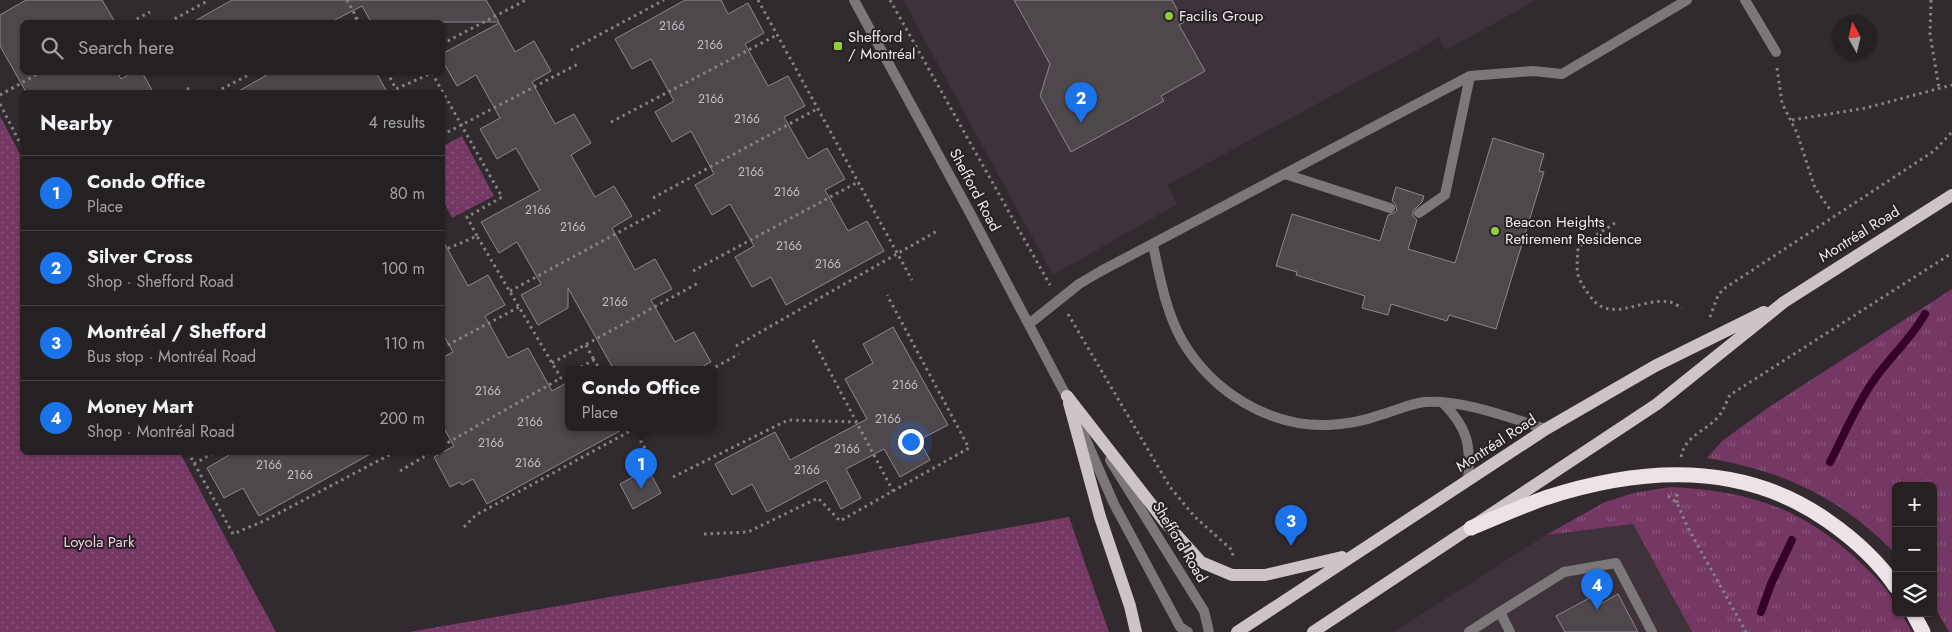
<!DOCTYPE html>
<html lang="en">
<head>
<meta charset="utf-8">
<style>
  :root { --surface:#252022; --page:#312d2f; --text:#f1f3f6; --muted:#a3a3a5; --line:#423e40; --accent:#1a73e8 }
  body { margin:0; font-family:Jost,sans-serif; background:var(--page); color:var(--text) }
  .controls { position:absolute; right:15px; bottom:15px; display:grid; overflow:hidden; border-radius:8px; box-shadow:0 1px 4px #0004 }
  .controls button { width:45px; height:45px; display:grid; place-items:center; padding:0; border:0; border-bottom:1px solid var(--line); background:var(--surface); color:var(--text); font:25px sans-serif }
  .compass { position:absolute; left:1832px; top:15px; width:45px; height:45px; border-radius:50%; background:var(--surface); box-shadow:0 1px 4px #0004; rotate:352deg }
  .you { position:absolute; left:910px; top:441px; width:18px; height:18px; margin:-12px; border:4px solid #fff; border-radius:50%; background:#1a73e8; box-shadow:0 0 0 8px #1a73e833 }
  .badge { display:grid; place-items:center; width:32px; height:32px; border-radius:50%; background:var(--accent); color:#fff; font-size:16px; font-weight:700 }
  .pin { position:absolute; translate:-50% -41px; filter:drop-shadow(0 1px 2px #0008) }
  .pin::after { content:''; position:absolute; top:26px; width:18px; height:15px; background:inherit; clip-path:polygon(0 0,100% 0,50% 100%) }
  .popup { position:absolute; left:565px; top:366px; width:152px; height:65px; box-sizing:border-box; display:grid; place-content:center; border-radius:8px; background:var(--surface); filter:drop-shadow(0 1px 4px #0005); font-size:16px; white-space:nowrap; color:var(--muted) }
  .popup b { font-size:19px; color:var(--text) }
  .popup::after { content:''; position:absolute; left:50%; top:100%; margin-left:-10px; border:10px solid transparent; border-top-color:var(--surface) }
  .list { margin:0; padding:0; list-style:none }
  h2 { display:flex; justify-content:space-between; align-items:center; height:65px; margin:0; padding:0 20px; font-size:21px }
  h2 small { font-size:16px; font-weight:400; color:var(--muted) }
  .list li { display:grid; grid-template-columns:32px 1fr auto; gap:15px; align-items:center; box-sizing:border-box; height:75px; padding:0 20px; border-top:1px solid var(--line) }
  .list b { display:block; font-size:19px; white-space:nowrap }
  .list p { margin:0; font-size:16px; white-space:nowrap; color:var(--muted) }
  .list em { font-size:16px; font-style:normal; color:var(--muted) }
  .icon { flex:none; width:28px; height:28px; fill:none; stroke:currentColor; stroke-width:2; stroke-linecap:round; stroke-linejoin:round }
  .map { position:relative; flex:none; width:1952px; height:632px; overflow:hidden }
  .search { position:absolute; background:var(--surface); box-shadow:0 1px 4px #0004; left:20px; top:20px; width:425px; height:55px; display:flex; align-items:center; gap:12px; box-sizing:border-box; padding:0 18px; border-radius:8px; color:var(--muted); font-size:19px }
  .panel { position:absolute; background:var(--surface); box-shadow:0 1px 4px #0004; left:20px; top:90px; width:425px; height:365px; border-radius:8px }
  .map>svg:first-child { display:block }
  .built { fill:#3f333b }
  .grass { fill:url(#grass-tufts) }
  .park { fill:url(#park-dots) }
  .lines { fill:none; stroke-linecap:round; stroke-linejoin:round }
  .stream { stroke:#350029; stroke-width:8 }
  .building { fill:#4e474c; stroke:#8f878c }
  .path { stroke:#888286; stroke-width:3; stroke-dasharray:2.5 4; stroke-linecap:butt }
  .service { stroke:#7c787a; stroke-width:10 }
  .minor { stroke:#7c787a; stroke-width:10 }
  .tertiary { stroke:#7c787a; stroke-width:10 }
  .primary { stroke:#ccc4c9; stroke-width:12 }
  .motorway { stroke:#ece2e8; stroke-width:15 }
  .poi-dot { fill:#93cd3d; stroke:#272024; stroke-width:2 }
  .labels { text-anchor:middle; dominant-baseline:central; stroke-width:4; stroke-linejoin:round; paint-order:stroke }
  .number-label { font-size:12px; fill:#c6c1c5 }
  .poi-label { font-size:15px; fill:#eeeaed; stroke:#272024; text-anchor:start }
  .street-label { font-size:15px; fill:#eeeaed; stroke:#272024 }
  .park-label { font-size:15px; fill:#f6cbe8; stroke:#272024 }
</style>
</head>
<body>
<div class="map">
<svg width="1952" height="632" viewBox="0 0 1952 632">
  <defs>
    <pattern id="grass-tufts" width="24" height="20" patternUnits="userSpaceOnUse" patternTransform="scale(1.25)"><rect width="24" height="20" fill="#753864"/><path d="M3 7l-1-3M5 7V3M7 7l1-3M15 17l-1-3M17 17v-4M19 17l1-3" fill="none" stroke="#89557a"/></pattern>
    <pattern id="park-dots" width="8" height="8" patternUnits="userSpaceOnUse" patternTransform="scale(1.25)"><rect width="8" height="8" fill="#753864"/><path d="M2 2h.1M6 6h.1" fill="none" stroke="#89557a" stroke-width="1.8" stroke-linecap="round"/></pattern>
  </defs>
  <rect width="100%" height="100%" fill="#312a2e"/>
  <path class="built" d="M903,0h634l-91,50 -7,-12 -272,147 10,19 -124,71z
    M1633,524l59,108h-298l152,-97z"/>
  <path class="grass" d="M1952,289v343h-3l-16,-28v-118h-37v68c-58,-58 -110,-82 -189,-96l15,-17 44,-32z
    M1670,487c84,4 138,23 198,83 11,11 28,27 28,43h5l11,19h-220l-59,-108 -87,11 57,-32 30,-10z"/>
  <path class="park" d="M0,116l22,42v294l158,1 96,179h-276z
    M462,136l32,60 -42,22 -9,-18v-54z
    M1069,517l40,115h-700z"/>
  <g class="lines">
    <path class="stream" d="M1830,462c14,-27 26,-57 44,-82 16,-23 37,-41 51,-66
      M1761,612l10,-28 21,-44"/>
  </g>
  <path class="building" d="M26,0h76l13,22h-93v50h95l4,7 12,-7h9l11,20h-127l-26,-46v-31z
    M232,0h254l13,22h-128l-9,-16 -31,16h-138z
    M685,0h36l7,14 20,-11 16,30 -19,11 23,42 20,-10 17,30 -21,11 24,42 19,-11 18,31 -20,11 23,41 19,-10 17,30 -98,54 -15,-28 -19,10 -17,-30 19,-11 -24,-42 -18,11 -17,-30 19,-11 -23,-43 -19,11 -17,-30 19,-11 -23,-42 -19,10 -17,-30z
    M1014,0h158l12,22 -5,3 26,46 -44,25 3,5 -93,51 -31,-56 10,-32z
    M499,23l16,29 19,-11 17,30 -19,11 23,42 19,-10 17,29 -20,12 24,42 19,-11 18,30 -20,12 23,42 20,-11 17,30 -21,11 24,42 19,-10 17,30 -15,8h-82l-46,-82v20l-30,17 -17,-30 20,-11 -24,-42 -18,11 -18,-31 59,-32 -24,-42 -19,11 -17,-30 20,-11 -24,-43 -19,11 -15,-26v-6z
    M272,72h104l11,20h-150z
    M1493,138l51,16 -5,17 5,1 -48,157 -47,-14 -2,6 -56,-17 -3,11 -26,-7 3,-12 -69,-21 1,-3 -21,-6 16,-52 88,27 8,-26 6,-2 3,-3 -2,-6 -3,-3 4,-14 28,9 -2,6 -9,9v5l4,4 -9,29 47,14z
    M442,239l26,47 20,-11 17,30 -20,11 23,42 20,-10 24,43 16,-9v46h57l-138,76 -14,-25 -11,6 -2,-3 -10,5 -16,-30 20,-11 -12,-21v-67l11,-6 -11,-19z
    M893,327l55,98 -29,15 11,20 -30,17 -16,-28 -38,20 15,29 -20,11 -15,-29 -59,32 -15,-28 -20,11 -17,-31 60,-32 15,28 77,-41 -22,-40 28,-16 -10,-19z
    M234,452h140l-115,64 -16,-28 -19,10 -17,-30z
    M648,469l13,24 -28,16 -13,-25z
    M1618,594l20,38h-73l-9,-16 39,-21 5,9z"/>
  <g class="lines">
    <path class="path" d="M347,0l12,22
      M758,0l154,280
      M890,0l160,285
      M1931,0l-1,34 9,54
      M131,22l19,-10
      M169,22l40,-22
      M349,22l8,-4
      M442,44l84,-44
      M571,50l93,-50
      M1777,68l5,35 15,30 18,55 16,23
      M387,72l9,17 36,-16 70,124 -35,20 10,19
      M181,92l11,-5
      M216,92l38,-20
      M392,92l4,-3
      M0,95l41,-23
      M0,104l22,43
      M1792,120l74,-12 86,-23
      M611,122l166,-87
      M442,135l136,-71
      M653,198l164,-89
      M1615,223l-37,24c-1,26 -4,27 12,49 20,29 52,1 79,6 4,0 9,4 13,6
      M442,251l35,-15 84,142 7,-4
      M693,271l165,-89
      M510,291l150,-81
      M1068,314l102,173 25,30 37,33 1,6
      M1710,317l7,-19 5,-8 212,-139 18,-19
      M813,340l80,151
      M586,345l8,15
      M736,346l201,-115
      M442,348l77,-41
      M552,363l148,-81
      M575,370l19,-10 6,10
      M710,370l29,-16
      M634,429l13,23
      M442,446l119,-68
      M188,452l45,82 31,-13 127,-67
      M1681,457c4,-23 28,-26 40,-44 4,-6 6,-13 9,-18l222,-142
      M194,464l21,-12
      M400,471l32,-19
      M673,477l115,-57 71,2
      M1668,496l9,7 10,23 59,106
      M1677,503v-10
      M464,527l12,-12 158,-86
      M704,534l44,-2 70,-34 22,23 129,-73 -82,-153"/>
    <path class="service" d="M1285,174l105,34
      M1419,213l26,-18 25,-119
      M1153,245c7,33 13,68 30,97 30,50 86,85 145,83 18,-1 36,-4 52,-10 15,-4 29,-11 44,-13 38,-3 86,16 122,27
      M1029,324l50,-40 22,-13 369,-195 63,-5 29,3 125,-74
      M1443,403c25,25 28,42 25,77
      M1469,632l31,-20
      M1510,632l-10,-20 64,-40 52,-9 36,69"/>
    <path class="minor" d="M1745,0l31,52"/>
    <path class="tertiary" d="M854,0l116,213 99,188
      M1080,426l34,78 66,123 8,5
      M1110,460l94,151 5,21"/>
    <path class="primary" d="M1067,396l98,126 36,40 31,13h33l77,-18
      M1069,403l31,114 30,89 6,26
      M1237,632l309,-203 109,-63 109,-54
      M1313,632l344,-228 127,-102 168,-107"/>
    <path class="motorway" d="M1471,528c24,-10 49,-21 74,-30 95,-31 197,-38 283,23 26,18 50,40 68,66
      M1913,613l10,19"/>
  </g>
  <g class="poi-dot">
    <circle cx="1169" cy="16" r="5"/>
    <rect x="833" y="41" width="10" height="10" rx="2.5"/>
    <circle cx="1495" cy="231" r="5"/>
  </g>
  <g class="labels">
    <g class="number-label">
      <text x="672" y="26">2166</text>
      <text x="710" y="45">2166</text>
      <text x="711" y="99">2166</text>
      <text x="747" y="119">2166</text>
      <text x="751" y="172">2166</text>
      <text x="787" y="192">2166</text>
      <text x="538" y="210">2166</text>
      <text x="573" y="227">2166</text>
      <text x="789" y="246">2166</text>
      <text x="828" y="264">2166</text>
      <text x="615" y="302">2166</text>
      <text x="905" y="385">2166</text>
      <text x="488" y="391">2166</text>
      <text x="888" y="419">2166</text>
      <text x="530" y="422">2166</text>
      <text x="491" y="443">2166</text>
      <text x="847" y="449">2166</text>
      <text x="528" y="463">2166</text>
      <text x="269" y="465">2166</text>
      <text x="807" y="470">2166</text>
      <text x="300" y="475">2166</text>
    </g>
    <g class="poi-label">
      <text x="1179" y="16">Facilis Group</text>
      <text x="848" y="37">Shefford<tspan x="848" dy="17">/ Montréal</tspan></text>
      <text x="1505" y="222">Beacon Heights<tspan x="1505" dy="17">Retirement Residence</tspan></text>
    </g>
    <g class="street-label">
      <text transform="translate(975 190) rotate(62)">Shefford Road</text>
      <text transform="translate(1859 234) rotate(-32)">Montréal Road</text>
      <text transform="translate(1496 443) rotate(-33)">Montréal Road</text>
      <text transform="translate(1180 542) rotate(59)">Shefford Road</text>
    </g>
    <g class="park-label">
      <text x="99" y="542">Loyola Park</text>
    </g>
  </g>
</svg>
<div class="controls">
<button>+</button>
<button>−</button>
<button><svg class="icon" aria-label="layers" viewBox="0 0 24 24"><path d="M12 4l9 5-9 5-9-5zM3 14l9 5 9-5"/></svg></button>
</div>
<svg class="compass" viewBox="-18 -18 36 36"><path d="M0-13l5 13h-10z" fill="#e53935"/><path d="M0 13l5-13h-10z" fill="#a3a3a5"/></svg>
<div class="you"></div>
<div class="pin badge" style="left:641px;top:489px">1</div>
<div class="popup"><b>Condo Office</b>Place</div>
<div class="pin badge" style="left:1081px;top:123px">2</div>
<div class="pin badge" style="left:1291px;top:546px">3</div>
<div class="pin badge" style="left:1597px;top:610px">4</div>
<div class="search"><svg class="icon" aria-label="search" viewBox="0 0 24 24"><circle cx="10" cy="10" r="6"/><path d="M15 15l6 6"/></svg>Search here</div>
<section class="panel">
<h2>Nearby<small>4 results</small></h2>
<ul class="list">
<li><span class="badge">1</span><div><b>Condo Office</b><p>Place</p></div><em>80 m</em></li>
<li><span class="badge">2</span><div><b>Silver Cross</b><p>Shop · Shefford Road</p></div><em>100 m</em></li>
<li><span class="badge">3</span><div><b>Montréal / Shefford</b><p>Bus stop · Montréal Road</p></div><em>110 m</em></li>
<li><span class="badge">4</span><div><b>Money Mart</b><p>Shop · Montréal Road</p></div><em>200 m</em></li>
</ul>
</section>
</div>
</body>
</html>
